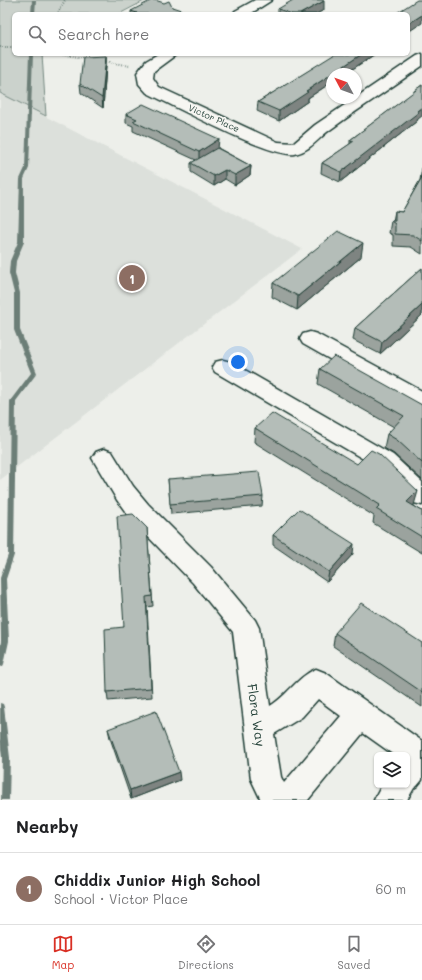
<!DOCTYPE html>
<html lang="en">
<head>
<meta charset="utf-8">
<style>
  :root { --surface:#fff; --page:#f6f6f6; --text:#202124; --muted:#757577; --line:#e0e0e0; --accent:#d93025 }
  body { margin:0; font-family:Mali,sans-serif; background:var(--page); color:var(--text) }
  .controls { position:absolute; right:12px; bottom:12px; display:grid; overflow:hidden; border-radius:6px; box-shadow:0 1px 3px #0004 }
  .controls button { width:36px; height:36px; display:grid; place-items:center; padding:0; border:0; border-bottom:1px solid var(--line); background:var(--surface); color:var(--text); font:20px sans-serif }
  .compass { position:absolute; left:326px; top:68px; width:36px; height:36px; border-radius:50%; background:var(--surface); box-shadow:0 1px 3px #0004; rotate:311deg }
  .you { position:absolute; left:238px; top:362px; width:14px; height:14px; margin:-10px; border:3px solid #fff; border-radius:50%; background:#1a73e8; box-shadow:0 0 0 6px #1a73e833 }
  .badge { display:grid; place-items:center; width:26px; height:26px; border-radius:50%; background:var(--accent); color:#fff; font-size:13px; font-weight:700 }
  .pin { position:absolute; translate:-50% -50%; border:2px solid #fff; box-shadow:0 1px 4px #0006 }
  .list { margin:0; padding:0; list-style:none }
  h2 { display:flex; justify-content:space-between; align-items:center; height:52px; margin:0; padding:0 16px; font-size:17px }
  h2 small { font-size:13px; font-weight:400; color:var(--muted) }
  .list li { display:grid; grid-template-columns:26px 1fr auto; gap:12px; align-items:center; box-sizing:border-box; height:72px; padding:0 16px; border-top:1px solid var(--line) }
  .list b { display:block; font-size:15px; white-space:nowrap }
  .list p { margin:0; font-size:13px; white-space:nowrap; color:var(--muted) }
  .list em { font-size:13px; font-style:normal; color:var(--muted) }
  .icon { flex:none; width:22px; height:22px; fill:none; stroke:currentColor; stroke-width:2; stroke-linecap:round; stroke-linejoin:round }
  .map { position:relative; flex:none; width:422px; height:800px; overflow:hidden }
  .search { position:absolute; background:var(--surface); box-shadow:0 1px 3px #0004; left:12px; right:12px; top:12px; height:44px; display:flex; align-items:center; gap:10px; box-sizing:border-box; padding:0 14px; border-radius:6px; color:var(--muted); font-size:15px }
  .sheet { height:124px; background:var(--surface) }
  nav { display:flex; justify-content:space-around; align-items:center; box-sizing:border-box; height:56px; border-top:1px solid var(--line); background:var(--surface); font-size:11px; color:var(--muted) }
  nav a { display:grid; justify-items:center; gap:2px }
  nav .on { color:var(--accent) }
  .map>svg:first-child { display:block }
  .built { fill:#dce0db }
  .green { fill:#cbd2cc; stroke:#758880 }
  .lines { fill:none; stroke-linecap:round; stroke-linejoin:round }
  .stream { fill:#6c7e77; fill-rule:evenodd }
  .minor-casing { stroke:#1f3d34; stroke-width:3 }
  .path { stroke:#1f3d34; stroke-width:2; stroke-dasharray:0.5 2; stroke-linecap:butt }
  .minor { fill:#f6f6f2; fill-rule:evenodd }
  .wall { fill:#9ba39e; stroke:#1f3d34 }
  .shaded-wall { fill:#7e8481; stroke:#1f3d34 }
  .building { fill:#b4bdb8; stroke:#1f3d34 }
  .labels { text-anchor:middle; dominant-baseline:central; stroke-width:3.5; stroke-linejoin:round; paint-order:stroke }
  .far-street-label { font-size:9px; fill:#1f3d34; stroke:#f6f6f2 }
  .near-street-label { font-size:13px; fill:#1f3d34; stroke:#f6f6f2 }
</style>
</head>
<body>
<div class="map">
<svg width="422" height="800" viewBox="0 0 422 800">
  <rect width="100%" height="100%" fill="#edefea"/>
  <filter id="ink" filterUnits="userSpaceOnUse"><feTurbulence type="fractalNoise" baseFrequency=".025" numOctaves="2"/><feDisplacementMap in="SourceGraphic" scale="8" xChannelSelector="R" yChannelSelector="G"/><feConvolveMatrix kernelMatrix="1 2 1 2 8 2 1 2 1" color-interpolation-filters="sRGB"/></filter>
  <g filter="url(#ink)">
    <path class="built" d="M0,93l302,156 -302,231z"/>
    <path class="green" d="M0,0h146l-27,14h-105v40h28l4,62 -46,-23z"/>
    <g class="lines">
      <path class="stream" d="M32,0h4l-1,14h-4z
        M29,54h4l-4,114 -5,11v63l-8,19 -1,12 5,20v37l17,43 -21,28 -2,154 -8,24 3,62 -5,23 -1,2 -3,1v-20l1,-6 -1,-63 8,-23 2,-154 21,-28 -17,-43v-37l-5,-20 1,-12 8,-19 2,-63 5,-11z
        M0,703l3,1 1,3 6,51 -1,42h-8l1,-42 -2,-18z"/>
      <defs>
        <path id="minor" d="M255,0h17l-22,14h-17l2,-3z
          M158,54h19l-23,17 -1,7 6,9 119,55 16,1 21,-18 102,-69 5,-2v12c-31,22 -64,43 -95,66 -10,8 -18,19 -32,22 -25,4 -120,-48 -148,-61l-8,-9 -2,-11 9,-12z
          M310,332l7,2 105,57v18l-8,-2 -111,-63 -3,-5 3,-5z
          M223,360l8,2 162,93 29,27v23l-8,-2 -37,-36 -162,-95 -3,-5 3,-5z
          M104,449l8,3 21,34 15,18 63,63 44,53 4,8 11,78c17,-10 28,-30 46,-37l10,4 96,68v39l-5,6 -3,2 -7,12h-33l8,-15h25v-30h-13l-31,-22 -55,67h-47l-10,-21 -18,-147 -40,-49 -63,-65 -13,-18 -25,-42 4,-6zM318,699l23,17 -57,67 -3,-6 -7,-43 28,-17z"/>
      </defs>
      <use href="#minor" class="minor-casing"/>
      <path class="path" d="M57,14l8,-14
        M0,47h14
        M58,54l27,4
        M104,61l26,5"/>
      <use href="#minor" class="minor"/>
    </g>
    <path class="wall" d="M172,7l9,7h-50v-3z
      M278,9l46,1 -8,4h-38z
      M375,54l-30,20h-13v8l-24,16v3l-29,20 -22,-10 1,-9 57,-35z
      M106,56v10l-3,42 -22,-15 -1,-9z
      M422,85l-5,36 -77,61 -19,-9 1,-10 28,-19v-4l64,-48 1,-2z
      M126,114l92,34 33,18 -1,9 -15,10 -10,-6 -11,7 -23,-14v-9l5,-3 -63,-29v-5l-7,-3z
      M422,168v86l-11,-7 -18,-1v-11l-4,-2 2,-12h2l2,-10 7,1 18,-32z
      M361,257l-64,53 -25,-13 1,-14z
      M422,268v47l-42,39 -27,-14 2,-12z
      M320,369l102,36v75l-28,-26 -10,-6 3,-14 7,-7 -76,-43z
      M255,428l159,77v1l8,5v42l-49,-30 1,-7 -120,-74z
      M168,479l95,17 -1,10 -91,8z
      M147,528l6,78 -6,1 5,90 -44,4 -1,-9 17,-65z
      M273,535l80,19 -26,28 -54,-37z
      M335,633l87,10v64l-89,-61z
      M108,729l72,51 -49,19 -21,-61z"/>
    <path class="shaded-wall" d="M324,1v9l-8,4h-16z
      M181,10v4h-7z
      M422,15v8l-14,9v-8z
      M362,54h13l-30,20h-13v8l-24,16v3l-29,20v-10l27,-20z
      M106,56v10l-3,42 -1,-10z
      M422,107v9l-4,3 -1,2 -77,61 1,-10z
      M219,139l-1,10 -19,13v-10z
      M251,166l-1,9 -15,10v-10z
      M225,170v9l-11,7v-10z
      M363,243l-2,14 -64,53 1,-14z
      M422,305v10l-42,39 2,-12z
      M418,491l-4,14 -10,11 3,-14z
      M354,544l-1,10 -26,28 2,-10z
      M179,772l1,8 -49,19 -1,-9z"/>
    <path class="building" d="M152,0h3l9,3 5,-2 3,6 9,3 -7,4h-39l2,-1 -6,-2z
      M293,0h29l2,1 -24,13h-8l-14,-5z
      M417,0h5v15l-14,9v-10h-13z
      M335,54h27l-56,37 2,1 -29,19 -21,-9z
      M106,56l-4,42 -22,-14 3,-27z
      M422,85v22l-5,4 2,1 -78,60 -19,-9 32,-22 -4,-1 66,-50h-1z
      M143,104l76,35 -20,13 -66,-31 4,-2 -11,-5z
      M217,148l34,18 -16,9 -10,-5 -11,6 -23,-13z
      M422,177v64l-9,-6 -18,-1v-10l-4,-3h4v-10l7,1z
      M338,231l25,12 -65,53 -25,-13z
      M422,268v37l-40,37 -27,-14z
      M334,356l88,49v58l-25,-23 -10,-6 17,-18 -84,-47z
      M272,413l85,51 14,-14 8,4 39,37 -11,11 15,9v26l-46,-28 4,-4 -125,-77z
      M259,472l4,24 -93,8 -2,-25z
      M299,509l55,35 -25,28 -56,-37z
      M133,514l14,14 5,68 -6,1 5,91 -44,4 -2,-63 19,-2 -7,-111z
      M361,603l61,40v49l-87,-59z
      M156,711l23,61 -49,18 -22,-61z"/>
  </g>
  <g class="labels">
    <g class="far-street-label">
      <text transform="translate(214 118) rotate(24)">Victor Place</text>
    </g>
    <g class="near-street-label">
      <text transform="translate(257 715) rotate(82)">Flora Way</text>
    </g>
  </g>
</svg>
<div class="controls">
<button><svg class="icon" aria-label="layers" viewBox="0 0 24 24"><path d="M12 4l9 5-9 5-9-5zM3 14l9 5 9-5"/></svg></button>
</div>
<svg class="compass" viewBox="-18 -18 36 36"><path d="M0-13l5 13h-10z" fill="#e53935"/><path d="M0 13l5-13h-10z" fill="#757577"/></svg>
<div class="you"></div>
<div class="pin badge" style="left:132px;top:278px;background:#8d6e63">1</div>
<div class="search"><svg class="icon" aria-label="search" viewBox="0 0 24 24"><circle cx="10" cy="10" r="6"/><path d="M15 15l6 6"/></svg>Search here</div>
</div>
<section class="sheet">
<h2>Nearby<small></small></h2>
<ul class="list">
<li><span class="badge" style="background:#8d6e63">1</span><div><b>Chiddix Junior High School</b><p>School · Victor Place</p></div><em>60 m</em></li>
</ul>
</section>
<nav>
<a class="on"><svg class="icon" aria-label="map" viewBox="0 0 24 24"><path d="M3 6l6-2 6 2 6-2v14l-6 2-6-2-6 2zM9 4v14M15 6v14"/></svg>Map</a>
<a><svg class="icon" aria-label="directions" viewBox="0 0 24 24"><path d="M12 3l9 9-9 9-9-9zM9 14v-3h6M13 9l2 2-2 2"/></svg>Directions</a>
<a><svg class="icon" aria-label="saved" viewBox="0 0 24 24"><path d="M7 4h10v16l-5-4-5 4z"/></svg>Saved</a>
</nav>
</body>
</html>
